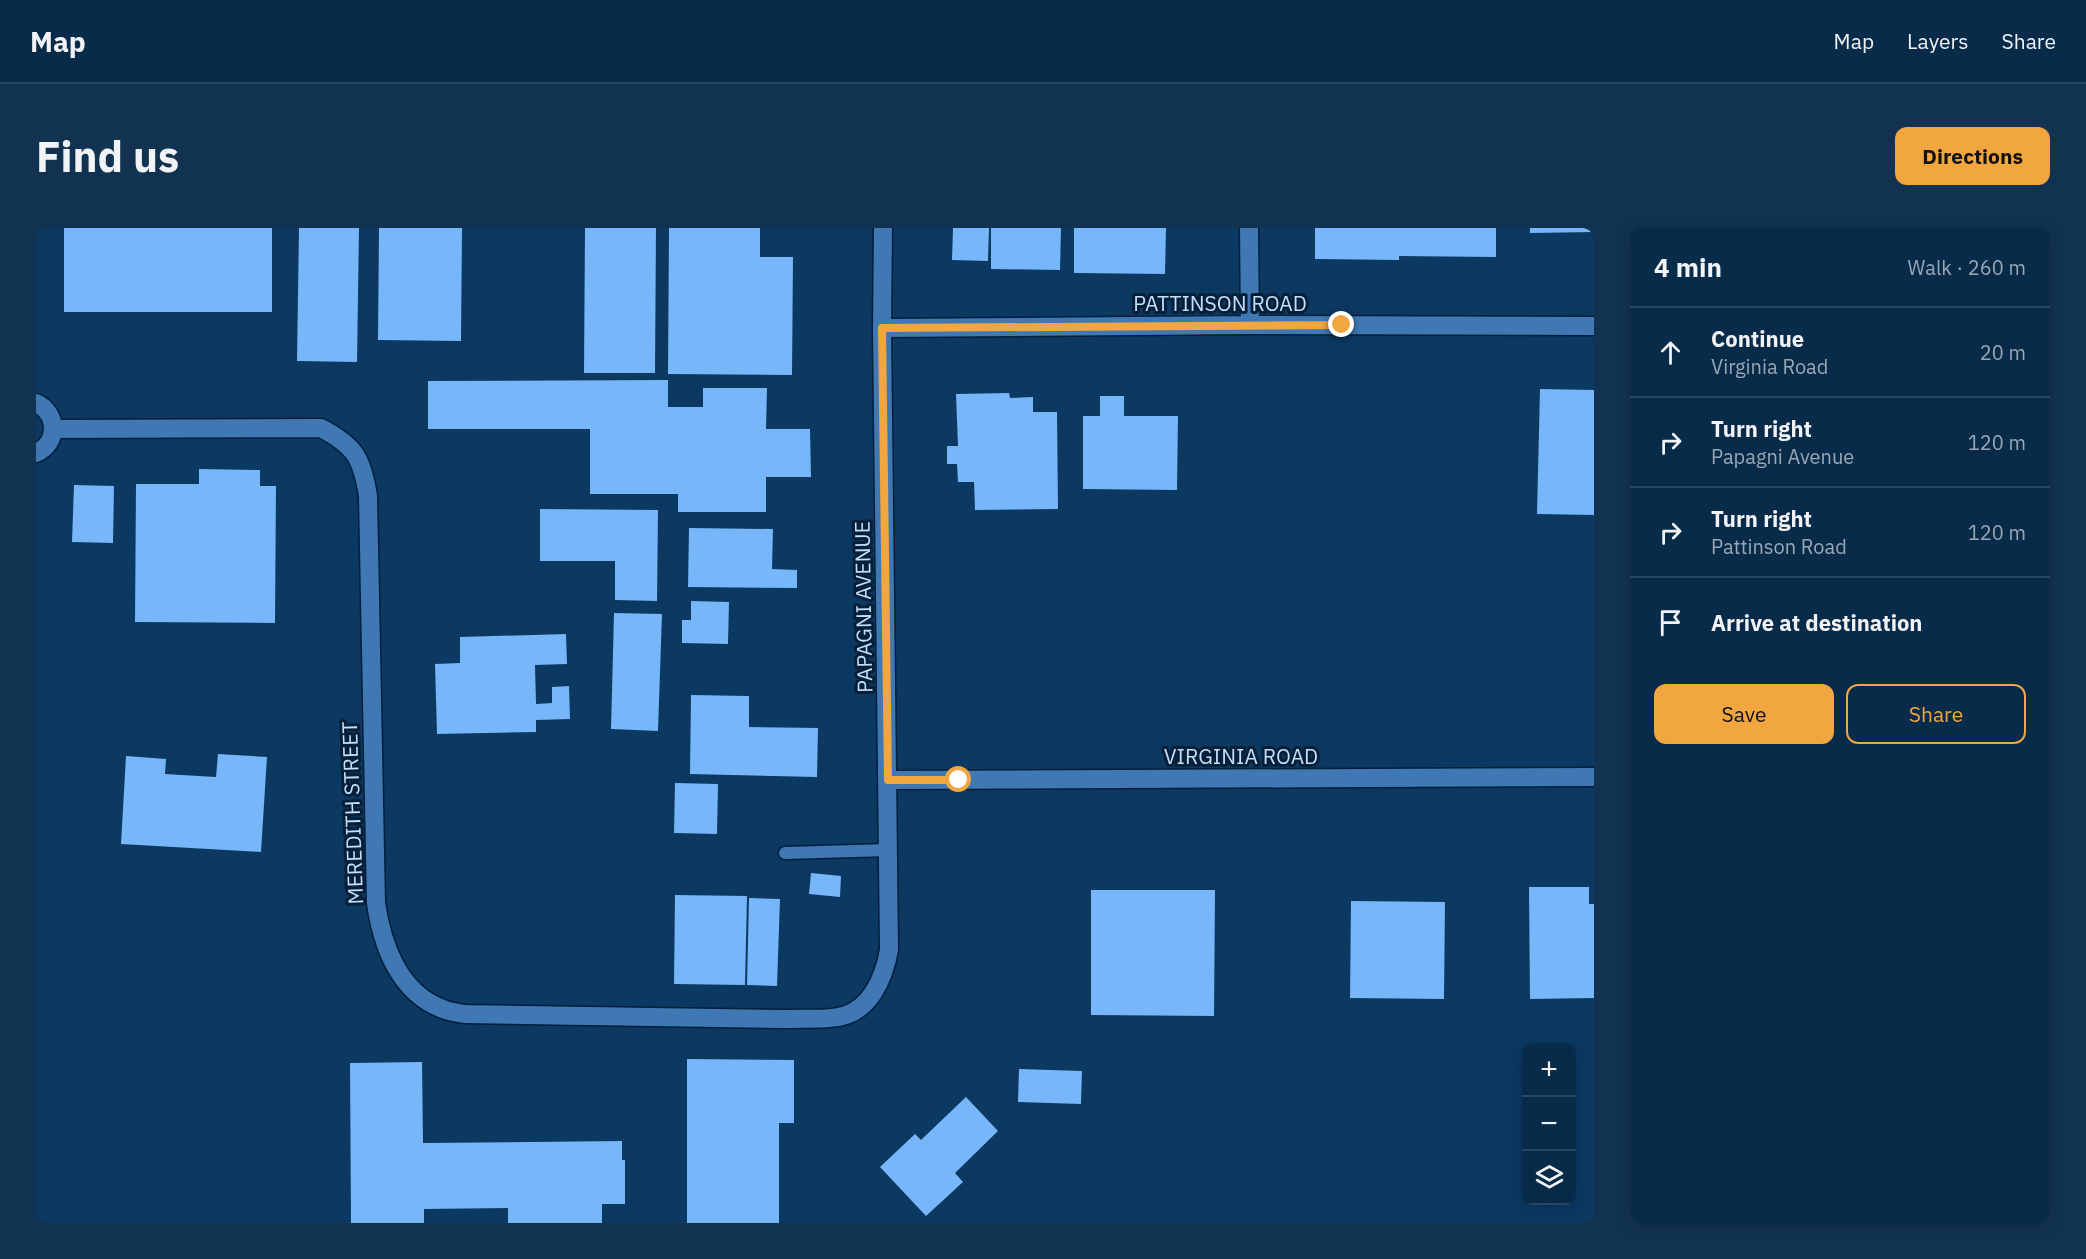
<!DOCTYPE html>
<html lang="en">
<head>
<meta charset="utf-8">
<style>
  :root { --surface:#082b4a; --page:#113351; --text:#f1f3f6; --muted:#98a7b5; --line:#294762; --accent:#f1a63f }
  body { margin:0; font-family:"IBM Plex Sans",sans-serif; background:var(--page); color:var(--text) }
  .controls { position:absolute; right:18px; bottom:18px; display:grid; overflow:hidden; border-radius:12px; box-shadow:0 3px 15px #0003 }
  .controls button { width:54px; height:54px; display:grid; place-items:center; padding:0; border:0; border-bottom:2px solid var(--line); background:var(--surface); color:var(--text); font:30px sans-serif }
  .stop { position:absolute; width:18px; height:18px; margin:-14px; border:4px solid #f1a63f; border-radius:50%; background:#fff }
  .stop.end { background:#f1a63f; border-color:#fff; box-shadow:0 2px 6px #0008 }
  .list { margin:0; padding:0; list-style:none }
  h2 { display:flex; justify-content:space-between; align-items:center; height:78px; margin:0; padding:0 24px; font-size:26px }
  h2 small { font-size:20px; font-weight:400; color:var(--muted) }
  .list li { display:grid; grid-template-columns:39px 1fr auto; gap:18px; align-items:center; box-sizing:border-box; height:90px; padding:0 24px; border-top:2px solid var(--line) }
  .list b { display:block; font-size:22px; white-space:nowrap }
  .list p { margin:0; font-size:20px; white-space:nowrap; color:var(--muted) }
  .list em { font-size:20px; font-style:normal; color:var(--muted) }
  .actions { display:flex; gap:12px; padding:18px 24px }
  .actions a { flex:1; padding:14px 0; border:2px solid var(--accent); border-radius:12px; text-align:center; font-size:21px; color:var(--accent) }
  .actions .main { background:var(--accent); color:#111 }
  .icon { flex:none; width:33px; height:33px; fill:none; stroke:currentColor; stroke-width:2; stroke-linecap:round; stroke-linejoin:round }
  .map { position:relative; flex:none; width:1558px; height:995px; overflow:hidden; border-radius:12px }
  header { display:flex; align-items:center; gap:36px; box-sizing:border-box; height:84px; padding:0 30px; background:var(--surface); border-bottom:2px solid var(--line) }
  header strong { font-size:28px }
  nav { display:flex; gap:33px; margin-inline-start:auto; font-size:21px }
  .intro { display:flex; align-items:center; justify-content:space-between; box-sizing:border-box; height:144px; padding:0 36px }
  h1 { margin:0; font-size:42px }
  .button { padding:15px 27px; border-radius:12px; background:var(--accent); color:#111; font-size:21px; font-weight:700 }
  main { display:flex; gap:36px; padding:0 36px }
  aside { flex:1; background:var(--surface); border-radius:12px; box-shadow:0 3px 15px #0003 }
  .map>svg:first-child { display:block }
  .building { fill:#76b6f9 }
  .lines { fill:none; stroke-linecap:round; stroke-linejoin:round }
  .lane-casing { stroke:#021f3c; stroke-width:15 }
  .street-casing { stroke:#021f3c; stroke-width:21 }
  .lane { stroke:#3f78b3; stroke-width:12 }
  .street { stroke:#3f78b3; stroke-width:18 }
  .route { stroke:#f1a63f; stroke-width:8 }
  .labels { text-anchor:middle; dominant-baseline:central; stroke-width:6; stroke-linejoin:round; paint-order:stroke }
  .street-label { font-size:21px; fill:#c1dfff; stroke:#082037 }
</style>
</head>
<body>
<header>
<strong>Map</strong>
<nav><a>Map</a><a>Layers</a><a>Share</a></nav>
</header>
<div class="intro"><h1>Find us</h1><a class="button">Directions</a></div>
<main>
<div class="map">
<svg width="1558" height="995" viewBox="0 0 1558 995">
  <rect width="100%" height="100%" fill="#0b3962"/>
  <path class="building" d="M28,0h208v84h-208z
    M263,0h60l-2,134 -60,-1z
    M343,0h83l-1,113 -83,-1z
    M549,0h71l-1,145h-71z
    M633,0h91v29h33l-1,118 -124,-1z
    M917,0h36l-1,33 -36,-1z
    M955,0h70l-1,42 -69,-1z
    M1038,0h92l-1,46 -91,-1z
    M1279,0h181v29l-97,-1v4l-84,-1z
    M1494,0h64v4l-64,1z
    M632,152v27h35v-19h64l-1,41h44l1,48h-45v35h-88v-18h-88v-65h-162v-48z
    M1504,161l54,1v125l-57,-1z
    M973,165l1,5 23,-1v15h24l1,97 -83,1 -1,-28h-16l-1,-18h-10v-18h11l-2,-52z
    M1064,168h24v20h54l-1,74 -94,-1v-73h17z
    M163,241l61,1v16h16l-1,137 -140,-1 1,-138h63z
    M38,257l40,1 -1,57 -41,-1z
    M504,281l118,1 -1,91 -42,-1v-39h-75z
    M653,300l84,1 -1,40 25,1v18l-109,-1z
    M655,373l38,1 -1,42 -46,-1v-23h9z
    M578,385l48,1 -4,117 -47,-2z
    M530,406l1,30 -32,1 1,39 16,-1v-16l17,-1 1,33 -34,1v12l-99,2 -2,-70 25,-1v-26z
    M655,467l58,1v31l69,1 -1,49 -127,-3z
    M182,526l49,3 -6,95 -140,-8 5,-88 40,3 -1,15 51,3z
    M639,555l43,1 -1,50 -43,-1z
    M775,645l30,3 -1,21 -31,-3z
    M1493,659h60v17h5v94l-64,1z
    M1055,662h124l-1,126 -123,-1z
    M639,667l72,1 -2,89 -71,-1z
    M713,670l31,1 -3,87 -30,-1z
    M1315,673l94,1 -1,97 -94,-1z
    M651,831l107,1v63h-15v100h-92z
    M386,834l1,81 199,-2v19h3v44h-23v19h-94v-15l-84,1v14h-73l-1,-160z
    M983,841l63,2 -1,33 -63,-2z
    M930,869l32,34 -43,42 8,9 -37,34 -46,-49 35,-33 6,6z"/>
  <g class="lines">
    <defs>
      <path id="lane" d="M749,625l104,-3"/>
      <path id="street" d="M1213,0l1,97
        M846,100l368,-3 344,1
        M0,175c22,10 23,40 0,50
        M17,201l268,-1c34,18 41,30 47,68l8,407c6,42 23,90 67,106 7,3 15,4 22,5l321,5c17,-1 36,1 52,-2 32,-5 46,-39 51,-67l-7,-622 1,-100
        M852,552l706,-3"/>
    </defs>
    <use href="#lane" class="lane-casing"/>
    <use href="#street" class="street-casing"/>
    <use href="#lane" class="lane"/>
    <use href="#street" class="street"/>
  </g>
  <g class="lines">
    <path class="route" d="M923,552h-71l-6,-452 460,-3"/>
  </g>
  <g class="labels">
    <g class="street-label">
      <text x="1184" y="75">PATTINSON ROAD</text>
      <text transform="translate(827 379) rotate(-91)">PAPAGNI AVENUE</text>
      <text x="1205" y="528">VIRGINIA ROAD</text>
      <text transform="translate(316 585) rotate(-92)">MEREDITH STREET</text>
    </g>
  </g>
</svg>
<div class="controls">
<button>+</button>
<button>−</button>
<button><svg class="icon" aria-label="layers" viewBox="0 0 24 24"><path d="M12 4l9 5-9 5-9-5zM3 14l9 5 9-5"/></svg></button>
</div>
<div class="stop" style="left:923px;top:552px"></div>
<div class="stop end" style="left:1306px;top:97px"></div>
</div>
<aside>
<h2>4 min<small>Walk · 260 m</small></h2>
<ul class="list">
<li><svg class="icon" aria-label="ahead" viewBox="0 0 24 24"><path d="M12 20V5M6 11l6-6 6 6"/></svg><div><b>Continue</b><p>Virginia Road</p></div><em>20 m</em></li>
<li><svg class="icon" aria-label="right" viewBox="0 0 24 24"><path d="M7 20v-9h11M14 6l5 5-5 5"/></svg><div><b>Turn right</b><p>Papagni Avenue</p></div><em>120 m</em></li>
<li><svg class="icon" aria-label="right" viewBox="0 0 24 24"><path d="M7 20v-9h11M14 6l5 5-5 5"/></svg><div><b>Turn right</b><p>Pattinson Road</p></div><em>120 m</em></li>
<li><svg class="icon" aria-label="arrive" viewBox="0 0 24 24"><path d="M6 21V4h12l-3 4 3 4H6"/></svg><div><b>Arrive at destination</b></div></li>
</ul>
<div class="actions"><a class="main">Save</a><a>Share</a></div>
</aside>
</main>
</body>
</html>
